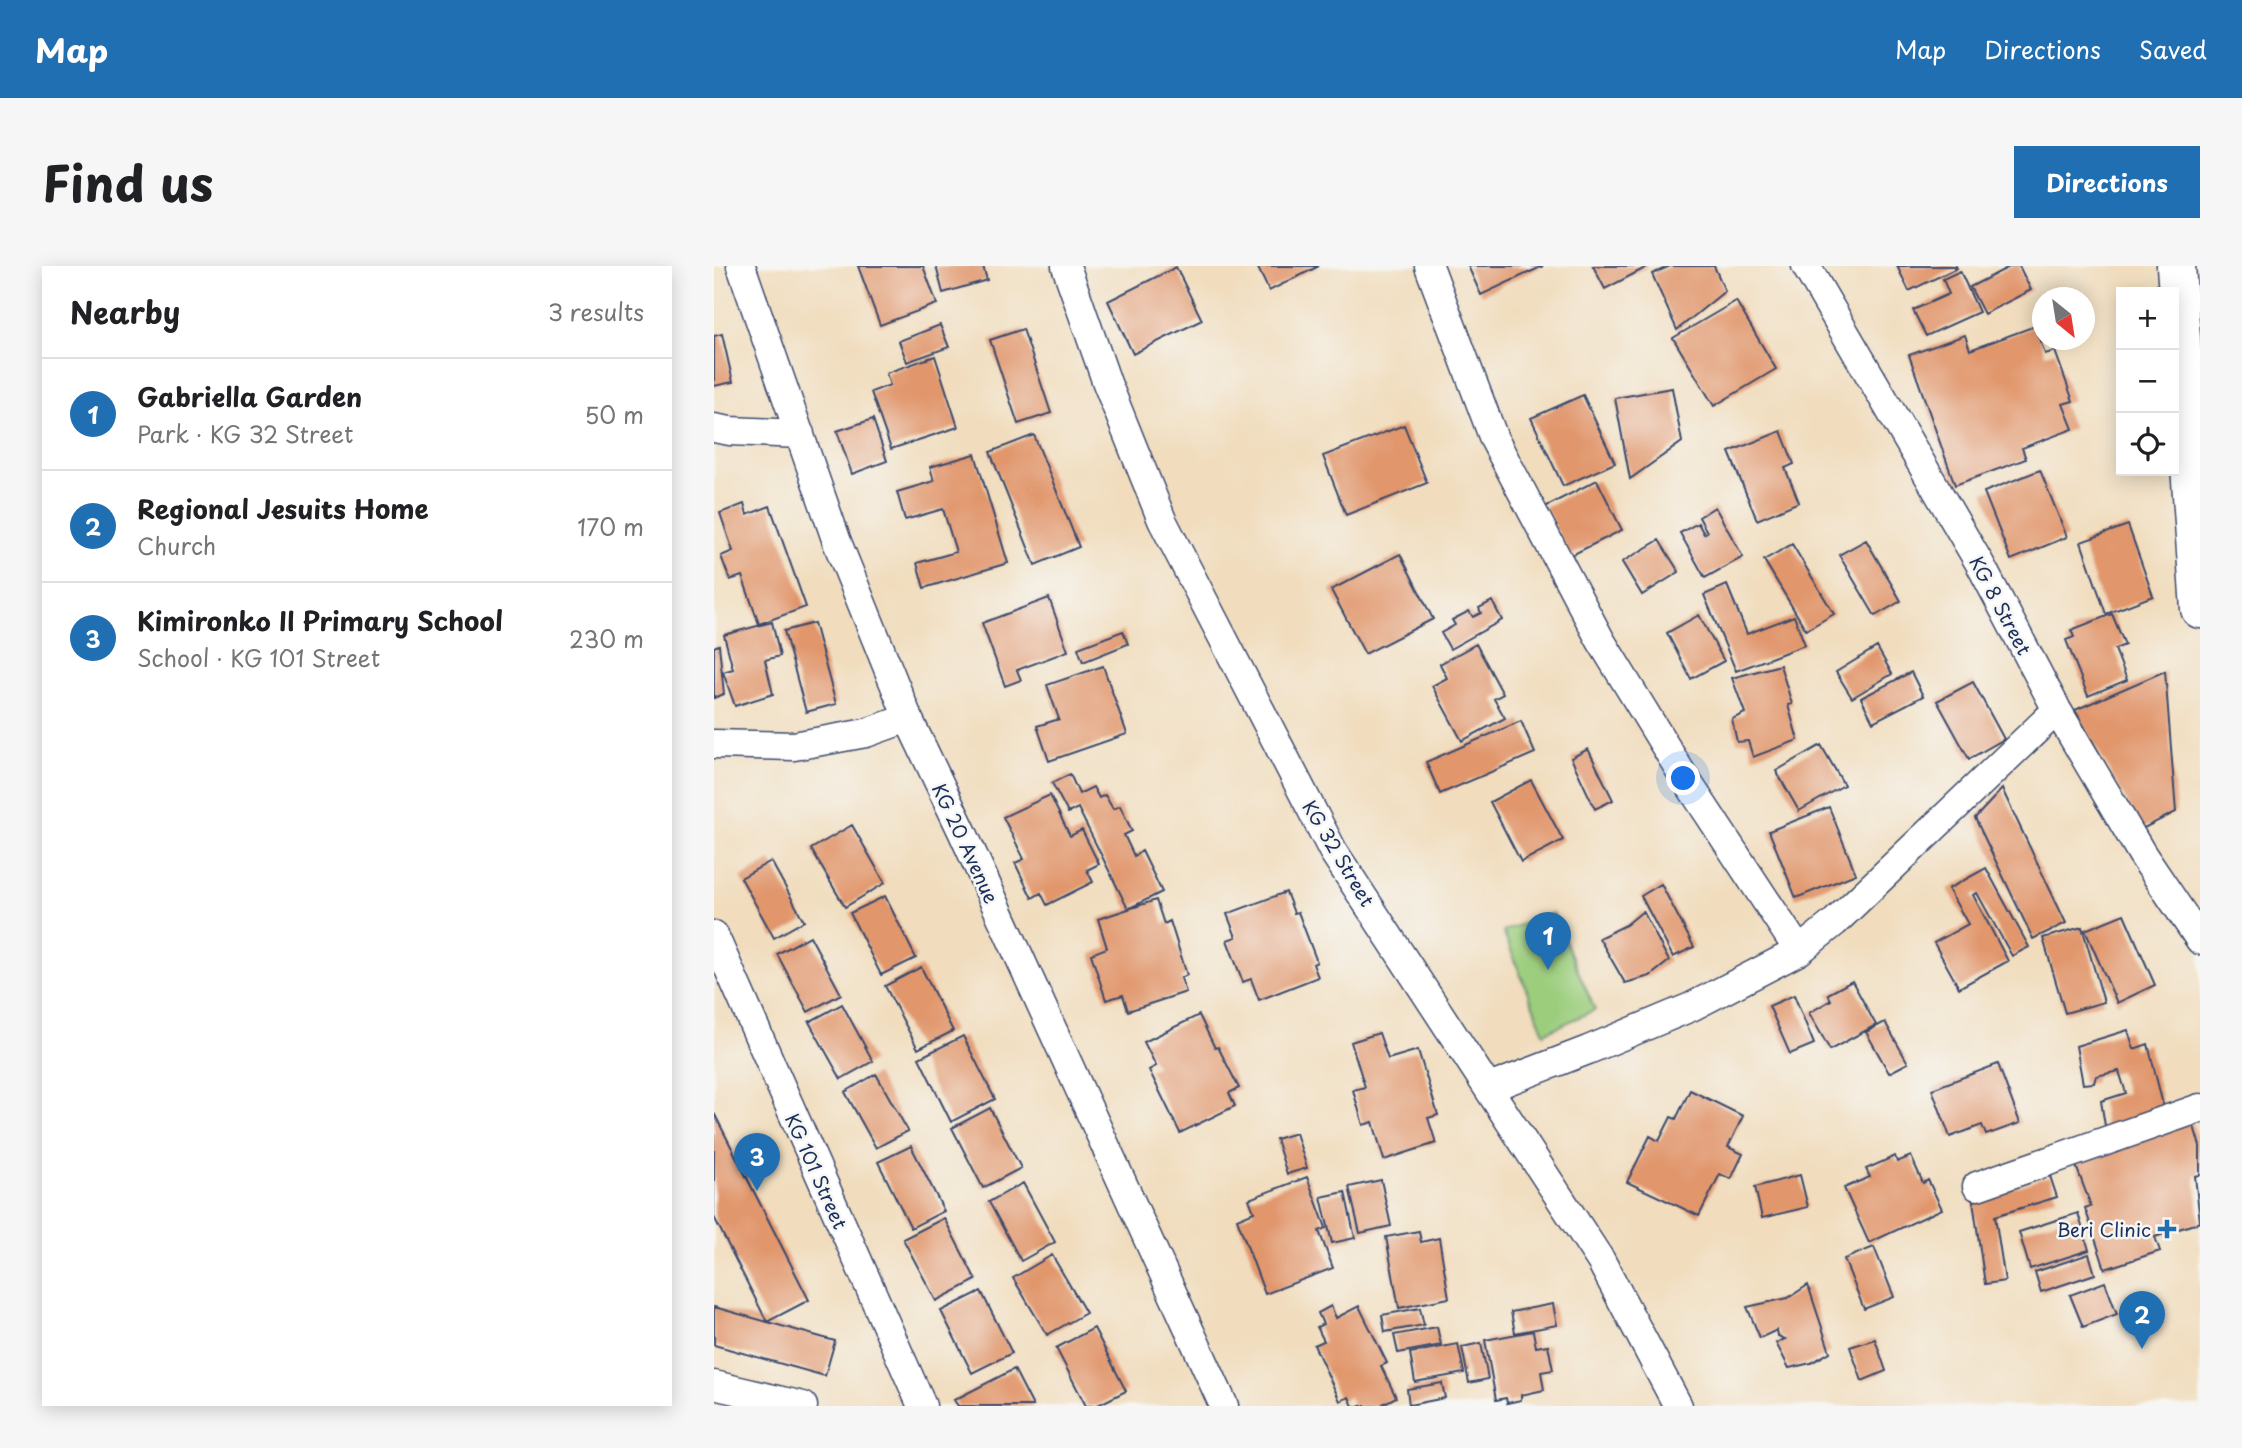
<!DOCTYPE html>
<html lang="en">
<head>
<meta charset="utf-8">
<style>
  :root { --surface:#fff; --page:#f6f6f6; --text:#202124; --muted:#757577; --line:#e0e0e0; --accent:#1f6fb2 }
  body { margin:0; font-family:"Playpen Sans",sans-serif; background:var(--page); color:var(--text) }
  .controls { position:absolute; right:21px; top:21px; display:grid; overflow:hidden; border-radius:0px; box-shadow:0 4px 18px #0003 }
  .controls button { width:63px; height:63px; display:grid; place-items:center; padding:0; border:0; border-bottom:2px solid var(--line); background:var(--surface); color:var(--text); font:35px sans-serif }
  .compass { position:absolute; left:1318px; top:21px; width:63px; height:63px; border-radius:50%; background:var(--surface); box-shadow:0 4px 18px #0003; rotate:150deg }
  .you { position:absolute; left:970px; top:513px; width:24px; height:24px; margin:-18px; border:5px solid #fff; border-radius:50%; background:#1a73e8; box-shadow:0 0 0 10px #1a73e833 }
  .badge { display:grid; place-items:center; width:46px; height:46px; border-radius:50%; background:var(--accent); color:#fff; font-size:23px; font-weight:700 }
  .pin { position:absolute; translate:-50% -58px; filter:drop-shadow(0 2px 4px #0008) }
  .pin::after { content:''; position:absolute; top:37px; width:24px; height:21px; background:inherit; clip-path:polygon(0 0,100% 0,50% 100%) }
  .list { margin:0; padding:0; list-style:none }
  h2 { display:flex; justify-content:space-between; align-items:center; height:91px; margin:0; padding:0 28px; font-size:30px }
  h2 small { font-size:23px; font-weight:400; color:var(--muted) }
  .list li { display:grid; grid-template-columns:46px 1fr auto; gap:21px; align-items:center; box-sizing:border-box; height:112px; padding:0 28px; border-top:2px solid var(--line) }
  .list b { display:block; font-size:26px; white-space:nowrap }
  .list p { margin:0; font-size:23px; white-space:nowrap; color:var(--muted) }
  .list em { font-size:23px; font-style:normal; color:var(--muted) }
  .icon { flex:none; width:38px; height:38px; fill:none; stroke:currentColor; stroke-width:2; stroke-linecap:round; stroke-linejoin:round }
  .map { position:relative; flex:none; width:1486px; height:1140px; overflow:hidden; border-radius:0px }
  header { display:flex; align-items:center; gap:42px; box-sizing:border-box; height:98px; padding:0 35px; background:var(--accent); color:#fff }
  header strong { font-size:33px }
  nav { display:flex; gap:38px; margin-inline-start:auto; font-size:24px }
  .intro { display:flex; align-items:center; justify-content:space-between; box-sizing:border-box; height:168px; padding:0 42px }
  h1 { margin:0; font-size:49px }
  .button { padding:18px 32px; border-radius:0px; background:var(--accent); color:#fff; font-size:24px; font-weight:700 }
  main { display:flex; gap:42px; padding:0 42px }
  aside { flex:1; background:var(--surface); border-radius:0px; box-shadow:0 4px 18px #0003 }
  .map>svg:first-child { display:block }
  .green { fill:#9bcd7d; stroke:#5b7e6e; stroke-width:2 }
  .building { fill:#e1966c }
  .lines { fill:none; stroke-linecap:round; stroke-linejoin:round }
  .street-casing { stroke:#3b496c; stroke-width:31 }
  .secondary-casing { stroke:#3b496c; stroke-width:41 }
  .street { stroke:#fff; stroke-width:28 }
  .secondary { stroke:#fff; stroke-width:38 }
  .poi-dot { fill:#1f6fb2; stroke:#f6f6f2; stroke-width:2.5 }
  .labels { text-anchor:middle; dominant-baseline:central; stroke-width:5; stroke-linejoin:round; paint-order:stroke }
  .street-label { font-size:19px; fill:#1b2f5e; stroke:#f6f6f2 }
  .poi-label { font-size:19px; fill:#1b2f5e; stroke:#f6f6f2; text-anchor:end }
</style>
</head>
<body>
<header>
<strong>Map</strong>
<nav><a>Map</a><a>Directions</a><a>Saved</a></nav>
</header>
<div class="intro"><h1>Find us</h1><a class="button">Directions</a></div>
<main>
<aside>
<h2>Nearby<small>3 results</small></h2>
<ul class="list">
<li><span class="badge">1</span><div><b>Gabriella Garden</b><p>Park · KG 32 Street</p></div><em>50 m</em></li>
<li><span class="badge">2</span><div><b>Regional Jesuits Home</b><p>Church</p></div><em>170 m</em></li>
<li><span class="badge">3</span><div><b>Kimironko II Primary School</b><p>School · KG 101 Street</p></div><em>230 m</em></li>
</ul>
</aside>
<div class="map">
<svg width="1486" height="1140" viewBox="0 0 1486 1140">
  <rect width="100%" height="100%" fill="#f6f6f2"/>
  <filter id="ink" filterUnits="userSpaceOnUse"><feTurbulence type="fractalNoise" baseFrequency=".0143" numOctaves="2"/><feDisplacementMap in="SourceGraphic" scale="14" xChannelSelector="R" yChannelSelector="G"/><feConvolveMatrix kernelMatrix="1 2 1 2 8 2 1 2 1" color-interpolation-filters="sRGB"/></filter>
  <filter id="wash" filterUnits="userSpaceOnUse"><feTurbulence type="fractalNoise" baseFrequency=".00686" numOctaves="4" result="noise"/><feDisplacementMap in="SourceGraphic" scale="28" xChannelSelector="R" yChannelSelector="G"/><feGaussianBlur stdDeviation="1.57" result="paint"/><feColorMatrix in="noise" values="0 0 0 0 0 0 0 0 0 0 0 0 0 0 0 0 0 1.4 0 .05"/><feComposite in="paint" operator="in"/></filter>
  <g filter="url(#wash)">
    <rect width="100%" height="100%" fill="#f1ddbe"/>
    <path class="green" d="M839,647l42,97 -51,23 -41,-102z"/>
    <g id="blocks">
      <path class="building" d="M144,0h65l14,38 -57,21z
        M222,0h47l4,14 -44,13z
        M543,0h62l-50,25z
        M754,0h75l-62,29z
        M879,0h56l-44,23z
        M956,0h44l11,25 -48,39 -25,-56z
        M1183,0h59l1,2 -48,23z
        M1297,0h8l12,24 -47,24 -14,-27z
        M462,1l26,53 -69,34 -25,-53z
        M1246,5l19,41 -53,24 -13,-26 36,-16 -6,-15z
        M1022,35l40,68 -62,37 -41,-68z
        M226,59l9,22 -42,15 -8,-21z
        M1321,60l10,28 10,-3 18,50 -10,3 10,25 -51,19 4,11 -71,26 -46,-130 56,-20 5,15z
        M309,63l28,84 -33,11 -28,-84z
        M8,68l11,48 -19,4v-50z
        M221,90l23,71 -67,22 -20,-57 19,-7 -4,-12z
        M958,122l10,54 -52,37 -15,-81z
        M869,129l32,68 -52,23 -32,-68z
        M159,153l14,42 -35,13 -15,-43z
        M690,159l23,58 -81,32 -23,-59z
        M1067,165l13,33 -9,4 14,34 -42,18 -28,-68z
        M320,169l45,112 -44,18 -45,-113z
        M261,188l33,109 -84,25 -7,-25 39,-11 -13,-43 -38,11 -8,-28 37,-11 -4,-14z
        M1326,204l27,67 -56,23 -27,-68z
        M883,214l25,50 -52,26 -25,-49z
        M30,238l3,11 23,-9 36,101 -47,17 -17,-48 -12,4 -9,-24 12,-5 -13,-38z
        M1001,241l28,50 -38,21 -25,-45 18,-10 6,11 3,-2 -8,-15z
        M1414,259l25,71 -47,18 -25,-72z
        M945,274l20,32 -37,23 -20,-33z
        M1152,274l35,61 -26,15 -36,-61z
        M1078,278l42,70 -28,16 -42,-70z
        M686,288l33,65 -68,35 -34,-64z
        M1013,319l20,49 47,-18 11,29 -69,26 -32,-76z
        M335,332l19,53 -51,19 4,10 -16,6 -23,-63z
        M778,335l10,19 -52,29 -9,-16 14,-8 -3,-5 17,-9 4,6 8,-4 -2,-5z
        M1398,348l13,31 -10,4 12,31 -39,16 -22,-56 8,-3 -3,-7z
        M985,349l25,46 -33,18 -24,-46z
        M58,356l8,34 -15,4 8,34 -38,12 -12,-34 10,-3 -9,-34z
        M100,357l22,81 -30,8 -22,-81z
        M409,365l5,13 -45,18 -5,-14z
        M762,378l27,50 -9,5 11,19 -43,23 -30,-55 15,-8 -7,-14z
        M5,379l5,49 -10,4v-51z
        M1163,381l15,27 -40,24 -16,-26z
        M1066,399l12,39 -4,1 10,35 -45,17 -5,-16 -11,1 -5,-23 13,-6 -13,-35z
        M389,400l24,68 -78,27 -12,-35 22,-7 -12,-34z
        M1451,405l11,141 -34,17 -67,-119z
        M1197,406l12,24 -50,26 -12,-24z
        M1259,416l31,57 -35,20 -32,-58z
        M807,455l14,32 -95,41 -14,-32z
        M1107,479l23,40 -45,26 -23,-40z
        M874,483l25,51 -18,9 -24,-51z
        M356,508l9,20 14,-7 6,11 6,-3 8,14 7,-3 12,25 -8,4 10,21 8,-5 20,41 -34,17 -50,-101 -10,5 -16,-30z
        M817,514l32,60 -42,22 -31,-60z
        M1288,523l64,134 -33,16 -58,-121z
        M336,529l20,41 12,-6 17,34 -12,6 6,12 -46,23 -6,-12 -9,5 -17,-35 9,-4 -21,-42z
        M1115,541l27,67 -60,24 -27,-67z
        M138,559l33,58 -40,24 -34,-58z
        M57,595l33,60 -30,17 -33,-60z
        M1272,602l43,79 -17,9 -35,-63 -4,2 35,66 -49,27 -25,-45 34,-19 -20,-35z
        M947,618l33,63 -21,10 -32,-61z
        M572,626l8,21 4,-1 19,50 -4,2 5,13 -59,23 -8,-21 -8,3 -16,-42 9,-3 -9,-23z
        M171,630l31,62 -35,17 -31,-62z
        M442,634l8,24 6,-3 17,54 -6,3 5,14 -58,19 -5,-16 -17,5 -15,-46 16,-6 -9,-29z
        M929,645l26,50 -19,15 -25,7 -26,-45 27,-13z
        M1410,648l31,71 -38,18 -32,-73z
        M1368,661l22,75 -39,11 -22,-75z
        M96,670l31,58 -33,18 -31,-58z
        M207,701l32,64 -35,18 -33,-63z
        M1138,715l24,44 -46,25 -21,-37 22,-13 -3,-6z
        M1080,729l20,49 -24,10 -21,-48z
        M128,738l31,57 -32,18 -32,-57z
        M485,749l16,33 3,-1 21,41 -10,5 6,13 -55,27 -31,-63 7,-4 -12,-24z
        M1171,756l23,41 -19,10 -23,-41z
        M1414,764l6,19 14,-5 16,65 -58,23 -5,-31 25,-8 -7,-22 -23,5 -2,7 -11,1 -7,-38z
        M665,767l9,26 30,-9 20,65 -10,3 8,25 -52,17 -11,-38 -10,3 -10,-35 12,-3 -14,-45z
        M249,770l32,63 -44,23 -32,-64z
        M1284,798l22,59 -34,12 -4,-10 -32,12 -18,-48z
        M162,808l32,57 -32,17 -31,-56z
        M976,824l53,26 -15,31 15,7 -12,25 -11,-5 -21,42 -72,-34 23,-46 9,5 12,-24 5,2z
        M276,842l31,60 -38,20 -31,-60z
        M0,847l95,187 -42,22 -53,-105z
        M1478,854l8,26v29l-5,1 5,46 -45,15 5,14 -55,18 -20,-61 6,-2 -16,-43z
        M582,867l11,35 -20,6 -11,-35z
        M197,880l33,65 -33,17 -33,-66z
        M1181,890l2,6 14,-6 12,27 5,-3 14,29 -73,34 -25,-55 26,-11 -4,-8z
        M1086,909l8,32 -46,11 -7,-31z
        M1336,910l7,21 -62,19 10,65 -20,3 -12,-83z
        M593,911l19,51 -7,3 14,37 -68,26 -28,-75 17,-7 -5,-13z
        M667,914l10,46 -31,7 -11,-46z
        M309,917l32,59 -34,19 -32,-59z
        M631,926l10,46 -23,5 -11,-46z
        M1364,947l11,37 -59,19 -11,-37z
        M230,952l32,62 -40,21 -33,-62z
        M705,965l2,11 18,-4 10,60 -50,10 -13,-71z
        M1160,981l20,50 -30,12 -20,-50z
        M1375,988l6,20 -54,18 -6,-20z
        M338,989l34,58 -39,22 -34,-57z
        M1391,1016l12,32 -34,13 -13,-32z
        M1094,1019l22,67 -19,11 -22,5 -13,-25 9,-4 -7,-3 -1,-6 -17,8 -13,-31 41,-9z
        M267,1025l31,62 -40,20 -31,-62z
        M839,1038l4,21 -42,8 -4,-21z
        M617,1040l5,12 23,-12 28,57 -6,3 15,31 -13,7 1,2h-31l-4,-9 -9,4 -26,-56 10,-4 -7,-14 6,-3 -5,-11z
        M0,1041l121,34 -10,35 -111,-31z
        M706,1042l4,17 -39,7 -3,-17z
        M723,1061l4,18 -43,8 -4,-18z
        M380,1062l32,63 -30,15h-10l-30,-58z
        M819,1065l3,16 12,-2 5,25 -12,2 3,18 -23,5v5l-14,3 -1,-5 -10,2 -11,-60z
        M1161,1073l11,32 -24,10 -12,-34z
        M767,1077l7,36 -19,4 -7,-36z
        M744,1078l6,29 -49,9 -5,-29z
        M300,1103l19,37h-75l-4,-6z
        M728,1117l3,15 -36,7 -2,-16z"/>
    </g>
  </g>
  <g filter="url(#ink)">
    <use href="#blocks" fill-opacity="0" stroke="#3b496c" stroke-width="2"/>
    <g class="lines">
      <defs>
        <path id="street" d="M27,0l96,276 71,176 54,113 262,575
          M352,0l41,117 55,137 171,331 268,410 77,145
          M715,0l65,173 107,202 80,131 118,179
          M1092,0l174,298 77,146 85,144 58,86
          M0,162l16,3 70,3
          M0,478l80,2 72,-13 42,-15
          M0,669l208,471
          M775,822l99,-38 103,-43 108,-56 36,-29 222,-212
          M1263,920l223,-78
          M0,1119l89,21"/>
        <path id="secondary" d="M1462,0l24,343"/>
      </defs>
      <use href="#street" class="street-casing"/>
      <use href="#secondary" class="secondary-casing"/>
      <use href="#street" class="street"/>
      <use href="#secondary" class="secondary"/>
    </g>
  </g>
  <path class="poi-dot" d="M1449.5 952.5h7v7h7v7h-7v7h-7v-7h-7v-7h7z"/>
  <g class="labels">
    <g class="street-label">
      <text transform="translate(1287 339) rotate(62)">KG 8 Street</text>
      <text transform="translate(252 577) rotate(65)">KG 20 Avenue</text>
      <text transform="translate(625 587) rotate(59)">KG 32 Street</text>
      <text transform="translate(103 905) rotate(66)">KG 101 Street</text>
    </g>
    <g class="poi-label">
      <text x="1437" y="963">Beri Clinic</text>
    </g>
  </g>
</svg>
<div class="controls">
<button>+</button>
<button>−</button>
<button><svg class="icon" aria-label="locate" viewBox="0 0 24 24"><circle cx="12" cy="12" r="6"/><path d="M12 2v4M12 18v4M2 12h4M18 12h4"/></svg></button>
</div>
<svg class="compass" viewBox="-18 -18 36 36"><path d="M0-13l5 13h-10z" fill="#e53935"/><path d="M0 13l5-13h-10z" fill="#757577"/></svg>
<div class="you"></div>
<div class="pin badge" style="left:834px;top:704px">1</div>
<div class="pin badge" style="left:1428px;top:1083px">2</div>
<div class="pin badge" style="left:43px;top:925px">3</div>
</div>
</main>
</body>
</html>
